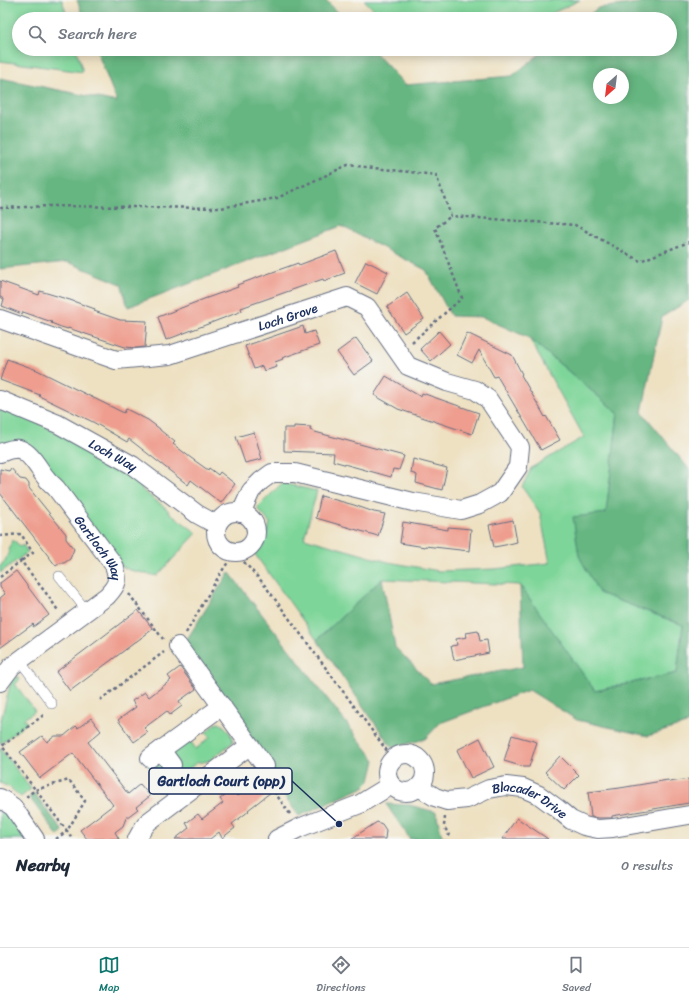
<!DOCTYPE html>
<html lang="en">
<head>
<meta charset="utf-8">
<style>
  :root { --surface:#fff; --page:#f2f2f3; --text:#1f2937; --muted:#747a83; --line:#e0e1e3; --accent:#0f766e }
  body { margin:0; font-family:Sriracha,sans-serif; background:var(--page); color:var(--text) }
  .compass { position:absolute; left:593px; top:68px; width:36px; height:36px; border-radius:50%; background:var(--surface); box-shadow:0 2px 10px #0003; rotate:208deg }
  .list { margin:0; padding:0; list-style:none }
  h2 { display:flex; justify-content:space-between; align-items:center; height:52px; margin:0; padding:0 16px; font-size:17px }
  h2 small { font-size:13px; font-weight:400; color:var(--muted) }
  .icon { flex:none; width:22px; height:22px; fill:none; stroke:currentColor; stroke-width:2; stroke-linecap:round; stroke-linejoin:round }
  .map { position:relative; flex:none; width:689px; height:839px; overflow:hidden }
  .search { position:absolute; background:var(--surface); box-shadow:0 2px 10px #0003; left:12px; right:12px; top:12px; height:44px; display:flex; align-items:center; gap:10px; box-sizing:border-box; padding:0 14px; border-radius:22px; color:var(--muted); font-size:15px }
  .sheet { height:108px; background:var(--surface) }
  nav { display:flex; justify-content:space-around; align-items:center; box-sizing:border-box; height:56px; border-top:1px solid var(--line); background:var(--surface); font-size:11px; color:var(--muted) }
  nav a { display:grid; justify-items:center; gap:2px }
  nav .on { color:var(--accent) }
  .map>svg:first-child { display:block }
  .green { fill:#7ed599; stroke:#4c827c }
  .forest { fill:#66b681; stroke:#407270; fill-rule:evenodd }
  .building { fill:#ee9d8e }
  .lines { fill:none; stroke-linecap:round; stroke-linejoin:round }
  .lane-casing { stroke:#656d81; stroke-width:10 }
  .street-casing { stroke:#656d81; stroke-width:20 }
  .path { stroke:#656d81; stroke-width:2.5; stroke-dasharray:3 3; stroke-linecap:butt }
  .lane { stroke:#fff; stroke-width:9 }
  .street { stroke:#fff; stroke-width:18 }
  .labels { text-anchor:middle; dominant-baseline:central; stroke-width:3.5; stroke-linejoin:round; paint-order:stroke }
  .street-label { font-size:13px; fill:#1b2f5e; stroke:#f6f6f2 }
  .leader { fill:none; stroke:#1b2f5e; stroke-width:1.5 }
  .callout-dot { fill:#1b2f5e; stroke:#f6f6f2; stroke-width:1.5 }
  .callout { fill:#f6f6f2; stroke:#1b2f5e; stroke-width:1.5 }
  .callout-label { font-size:14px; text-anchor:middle; font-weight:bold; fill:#1b2f5e }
</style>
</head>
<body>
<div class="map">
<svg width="689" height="839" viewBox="0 0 689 839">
  <rect width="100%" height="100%" fill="#f6f6f2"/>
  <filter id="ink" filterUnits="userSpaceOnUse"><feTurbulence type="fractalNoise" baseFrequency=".025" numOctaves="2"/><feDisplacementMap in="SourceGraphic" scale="8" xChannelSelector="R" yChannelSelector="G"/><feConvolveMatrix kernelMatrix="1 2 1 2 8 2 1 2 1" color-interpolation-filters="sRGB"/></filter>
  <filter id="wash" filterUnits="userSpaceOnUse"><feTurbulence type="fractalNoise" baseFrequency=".012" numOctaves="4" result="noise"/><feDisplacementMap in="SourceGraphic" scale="16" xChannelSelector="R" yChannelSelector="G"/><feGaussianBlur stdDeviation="0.9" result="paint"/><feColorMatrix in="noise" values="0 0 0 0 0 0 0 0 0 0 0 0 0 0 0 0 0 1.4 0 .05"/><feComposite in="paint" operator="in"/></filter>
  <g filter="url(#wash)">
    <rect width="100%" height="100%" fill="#eee1c2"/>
    <path class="green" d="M0,0h62l6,19h-49v30h57l7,23 -83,-11z
      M364,0h216l-40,19h-156z
      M529,338l89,75 -12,100 -7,80 84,32 -6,48 -82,18 -76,-106 -137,-6 -65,61 -63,-87 10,-10 6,-20 -13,-15 25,-25 35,8 -13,47 84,24 51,9 55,-2 56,-6 -10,-50 -18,-26 9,-19 53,-31z
      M0,409l24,7 72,36 45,30 1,8 24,18 4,5 27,20 -40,43 -27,-6 -9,-4 -88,-117 -33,-3z
      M12,540l4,2 4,5 3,-2 5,7 -28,21v-7c8,-7 9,-16 12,-26z
      M17,676l3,4 -5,4 20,27 -11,8 3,4 -27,21v-20l11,-43z
      M219,723c7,3 13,12 14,19l-24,19 -13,2 -23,19 -6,9 -26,-35 3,-2 29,-3 15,-13 8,11 14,-12 -4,-5 9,-8z
      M0,748l31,41 -10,8 -12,-10 -9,-4z
      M0,804l27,35h-27z"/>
    <path class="forest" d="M77,0h249l18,19h-260z
      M663,0h26v300l-27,17 -20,95 47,57v254l-41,13 -71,-16 -48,-30 -89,33 -15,16 -33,9 -75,-108 65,-61 13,68 36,37 92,-17 -3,-82 75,106 82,-18 6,-48 -84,-32 -20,-37 -6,-39 33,-4 12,-100 -89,-75 -47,-21 -31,-1 -25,-46 -85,-44 -213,81 -7,-23 -53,-22 -68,7v-191l117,24 -21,-53h276l33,36 107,-9 34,-27h124v-30h-86l14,-11zM599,74h24v24h-24z
      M229,572l146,188 -5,21 -6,6 -65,29 -20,-27 4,-5 -99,-140z
      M34,793l29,38 -5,5 -29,-39z
      M386,804l23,1 27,7 6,24 8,3h-40z"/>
    <g id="blocks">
      <path class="building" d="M336,251l9,22 -21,8 -1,-2 -82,29 1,3 -76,29 -8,-23 46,-18 34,-12 -1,-2 19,-7 42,-15 1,2z
        M366,261l22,11 -11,22 -22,-11z
        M0,281l39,14 1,-4 30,9 25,9 -1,2 26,9 27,1 -2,26 -8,1 -12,-1 -57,-19v1l-7,-2 -10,-4 1,-1 -29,-10 -1,2 -20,-8 2,-7 -4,-2z
        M407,293l17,26 -20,14 -17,-26z
        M303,326l2,8 9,-3 5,14 -37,13 1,1 -8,3 2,5 -13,4 -2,-5 -8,3 -9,-23z
        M439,331l11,13 -19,17 -11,-12z
        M467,333l45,22 10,19 -1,1 24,42 1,-1 14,24 -19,10 -44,-74 -3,1 -15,-27 -7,13 -15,-8z
        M356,338l17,23 -19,14 -17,-23z
        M7,359l30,11 87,43 2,-4 22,11 12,9v1l15,12 -2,2 18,14 17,12 1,-2 9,7 2,-3 15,12 -14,19 -30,-23 -3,5 -59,-46 -2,3 -34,-20 -54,-26 1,-1 -40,-15z
        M386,376l35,21 1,-4 57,20 -7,21 -74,-25 -24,-14z
        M294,426l17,1 -1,3 5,2 89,24 -5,14 -6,-1 -2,8 -58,-16 1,-8 -50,-2v-23h10z
        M254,432l8,27 -17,4 -9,-26z
        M413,459l34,9 -5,22 -26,-7 1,-8 -6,-2z
        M11,468l9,11 6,1 3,4v4l37,46v5l8,10 -4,10 -6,4h-4l-4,3 -56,-73v-24l9,2z
        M321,496l33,9 20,7 11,2 -7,22 -62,-18z
        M513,520l4,22 -12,3 -11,2 -5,-22z
        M403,522l45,8v-3l23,2 -2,22 -44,-5v1l-25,-4z
        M16,571l33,44 -16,12 1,-2 -1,-1 -33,24v-50l5,-4 -5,-7v-4z
        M138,610l15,19 -83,62 -14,-19z
        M478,631l2,10 7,-1 2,13 -35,7 -3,-14 6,-1 -1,-6 11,-2 -1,-4z
        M180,667l16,22 -17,12 3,5 -12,9 -3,-4 -23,17 4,4 -14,10 -16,-22 18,-13 -4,-6 13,-9 4,5 22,-17 -3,-4z
        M91,718l10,13 -13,11 40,52 12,-10 10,12 -14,11 2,2 -12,9 -3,8 -8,6 4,7h-32l-7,-9 33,-25 -40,-52 -33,25 -20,-26 22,-16 5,6 8,-6h9l12,-10 2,2z
        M512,735l25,7 -8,25h-5l-20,-6z
        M480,738l14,29 -23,11 -14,-28z
        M560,756l19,19 -15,15 -19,-18z
        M261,779l10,13 -23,18 1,1 -17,13 3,4 -13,10 -3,-6 -9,7h-35l14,-11 -3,-5 12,-9 4,5 21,-16 -3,-4 12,-10 6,7z
        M689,779v24l-77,13v2h-13l-8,-1 -3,-25 32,-4 48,-8 1,2z
        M517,818l31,21h-46z
        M377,822l5,2 4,6 -1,9h-34z"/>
    </g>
  </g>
  <g filter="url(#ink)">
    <use href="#blocks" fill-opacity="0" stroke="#656d81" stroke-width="1"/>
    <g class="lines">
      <defs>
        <path id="lane" d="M59,576l28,35
          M20,661l32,43"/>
        <g id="street">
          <path id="s1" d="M0,319l116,41 54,-5 177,-58 20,10 41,59 39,16 28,8 13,9 32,48 -2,20 -18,26 -20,11 -19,6 -48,-8 -118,-29h-23l-11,8 -10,10 -10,22"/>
          <path id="s2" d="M0,400l58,24 74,41 65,49 20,11"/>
          <path id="s3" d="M0,453c6,-2 12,-5 19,-4 12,3 20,21 28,30 2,3 6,6 9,9l58,77c5,16 4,19 -7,31l-95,70 -12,16"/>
          <circle cx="236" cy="532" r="20"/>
          <path d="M178,646l87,120"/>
          <path d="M161,750l11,15"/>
          <circle cx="406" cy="773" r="19"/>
          <path d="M150,758l72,-52"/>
          <path id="s4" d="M419,787l16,10 12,4 20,-2 22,-10 17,-3 17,2 16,7 19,14 13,11 13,6 14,3 15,-1 76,-13"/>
          <path d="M0,798l13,9 22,32"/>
          <path d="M137,839l5,-9 6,-8 101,-76"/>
          <path d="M277,839l22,-11 61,-24 31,-19"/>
        </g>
      </defs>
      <use href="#lane" class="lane-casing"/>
      <use href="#street" class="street-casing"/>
      <path class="path" d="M0,208l49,-2 171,2 57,-10 71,-33 88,10 15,41 124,9 65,36 49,-19
        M412,342l50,-44 -27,-70 16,-12
        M0,536l21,-2 12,19 -12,8
        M0,577l21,-16 28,36 10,15
        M129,594l34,45
        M186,633l34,-59 15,-22 28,31 130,176
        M100,700l64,-48
        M273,778l5,7 -5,5 17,24
        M26,797l9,-7 34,-10 16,21 -18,30 -65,-85 43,-32
        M445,817l-1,9 7,13
        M56,839l11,-8 6,8"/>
      <use href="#lane" class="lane"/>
      <use href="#street" class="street"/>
    </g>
  </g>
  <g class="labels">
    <g class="street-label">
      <text stroke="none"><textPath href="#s1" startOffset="301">Loch Grove</textPath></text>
      <text stroke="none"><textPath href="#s2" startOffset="126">Loch Way</textPath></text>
      <text stroke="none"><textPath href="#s3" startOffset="148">Gartloch Way</textPath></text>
      <text stroke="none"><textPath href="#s4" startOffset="120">Blacader Drive</textPath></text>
    </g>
  </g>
  <path class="leader" d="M339 824L292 781"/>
  <circle class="callout-dot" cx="339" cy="824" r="4"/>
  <rect class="callout" x="149" y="768" width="143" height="26" rx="4"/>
  <g class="callout-label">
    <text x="221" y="786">Gartloch Court (opp)</text>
  </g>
</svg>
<svg class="compass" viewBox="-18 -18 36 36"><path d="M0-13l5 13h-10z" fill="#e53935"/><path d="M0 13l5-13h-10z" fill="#747a83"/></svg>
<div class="search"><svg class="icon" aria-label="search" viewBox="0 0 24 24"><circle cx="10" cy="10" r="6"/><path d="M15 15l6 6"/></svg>Search here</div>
</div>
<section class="sheet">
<h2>Nearby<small>0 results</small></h2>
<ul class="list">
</ul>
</section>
<nav>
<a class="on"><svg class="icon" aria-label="map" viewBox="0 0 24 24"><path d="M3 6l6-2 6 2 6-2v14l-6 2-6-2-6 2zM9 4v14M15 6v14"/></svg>Map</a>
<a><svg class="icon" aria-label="directions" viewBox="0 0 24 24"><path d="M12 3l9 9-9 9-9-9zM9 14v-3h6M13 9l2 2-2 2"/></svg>Directions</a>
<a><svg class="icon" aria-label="saved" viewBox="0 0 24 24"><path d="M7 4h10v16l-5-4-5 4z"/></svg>Saved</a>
</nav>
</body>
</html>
